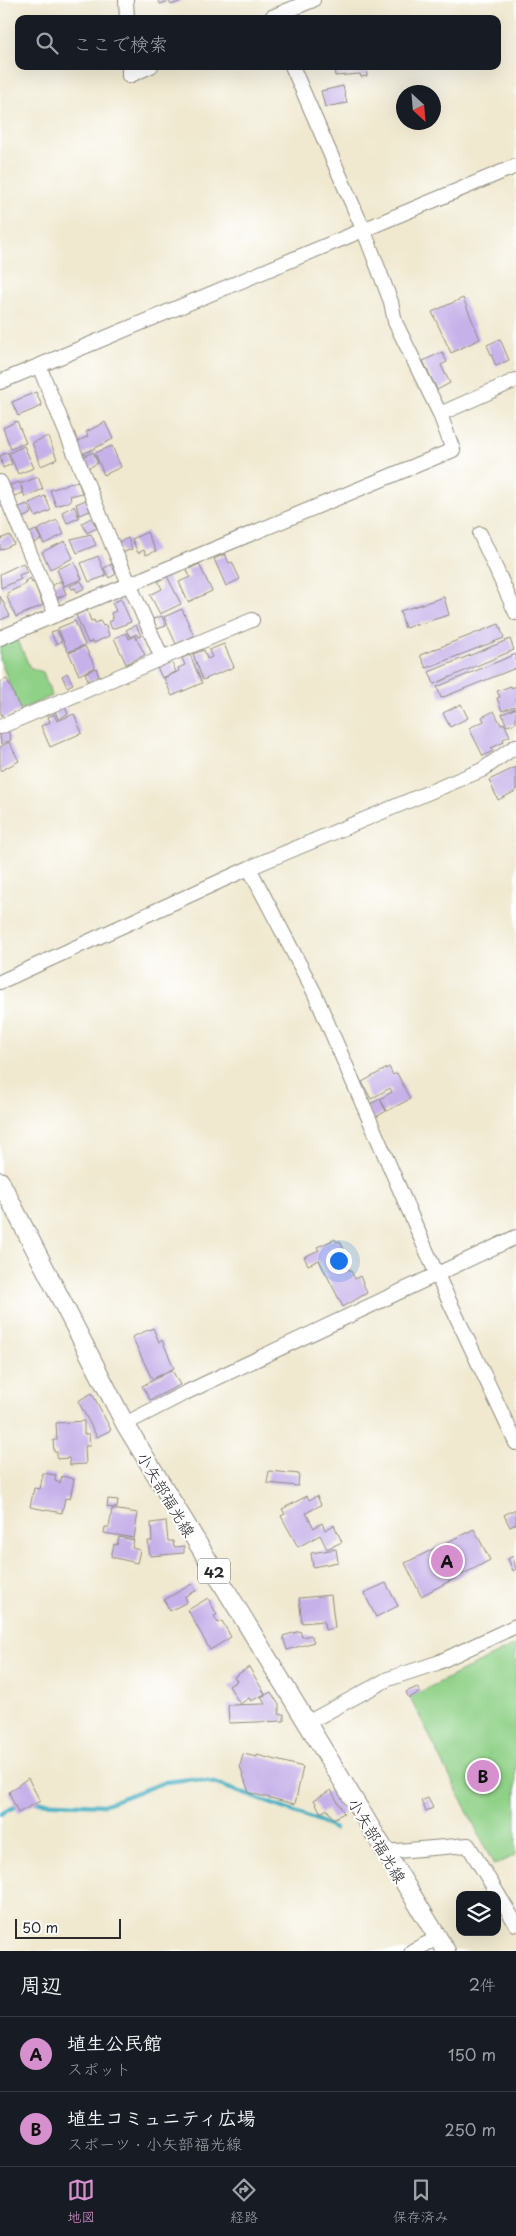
<!DOCTYPE html>
<html lang="ja">
<head>
<meta charset="utf-8">
<style>
  :root { --surface:#171b24; --page:#20242c; --text:#f1f3f6; --muted:#9ea1a6; --line:#363941; --accent:#d690ce }
  body { margin:0; font-family:"Playpen Sans","Klee One",sans-serif; background:var(--page); color:var(--text) }
  .controls { position:absolute; right:15px; bottom:15px; display:grid; overflow:hidden; border-radius:10px; box-shadow:0 5px 20px #0002 }
  .controls button { width:45px; height:45px; display:grid; place-items:center; padding:0; border:0; border-bottom:1px solid var(--line); background:var(--surface); color:var(--text); font:25px sans-serif }
  .compass { position:absolute; left:396px; top:85px; width:45px; height:45px; border-radius:50%; background:var(--surface); box-shadow:0 5px 20px #0002; rotate:154deg }
  .scale { position:absolute; left:15px; bottom:12px; width:106px; box-sizing:border-box; padding-left:5px; border:2px solid #2b2b2b; border-top:0; font-size:14px; line-height:18px; white-space:nowrap; color:#2b2b2b; -webkit-text-stroke:4px #fff; paint-order:stroke }
  .you { position:absolute; left:338px; top:1260px; width:18px; height:18px; margin:-12px; border:4px solid #fff; border-radius:50%; background:#1a73e8; box-shadow:0 0 0 8px #1a73e833 }
  .badge { display:grid; place-items:center; width:32px; height:32px; border-radius:50%; background:var(--accent); color:#111; font-size:16px; font-weight:700 }
  .pin { position:absolute; translate:-50% -50%; border:2px solid #fff; box-shadow:0 1px 5px #0006 }
  .list { margin:0; padding:0; list-style:none }
  h2 { display:flex; justify-content:space-between; align-items:center; height:65px; margin:0; padding:0 20px; font-size:21px }
  h2 small { font-size:16px; font-weight:400; color:var(--muted) }
  .list li { display:grid; grid-template-columns:32px 1fr auto; gap:15px; align-items:center; box-sizing:border-box; height:75px; padding:0 20px; border-top:1px solid var(--line) }
  .list b { display:block; font-size:19px; white-space:nowrap }
  .list p { margin:0; font-size:16px; white-space:nowrap; color:var(--muted) }
  .list em { font-size:16px; font-style:normal; color:var(--muted) }
  .icon { flex:none; width:28px; height:28px; fill:none; stroke:currentColor; stroke-width:2; stroke-linecap:round; stroke-linejoin:round }
  .map { position:relative; flex:none; width:516px; height:1951px; overflow:hidden }
  .search { position:absolute; background:var(--surface); box-shadow:0 5px 20px #0002; left:15px; right:15px; top:15px; height:55px; display:flex; align-items:center; gap:12px; box-sizing:border-box; padding:0 18px; border-radius:10px; color:var(--muted); font-size:19px }
  .sheet { height:215px; background:var(--surface) }
  nav { display:flex; justify-content:space-around; align-items:center; box-sizing:border-box; height:70px; border-top:1px solid var(--line); background:var(--surface); font-size:14px; color:var(--muted) }
  nav a { display:grid; justify-items:center; gap:2px }
  nav .on { color:var(--accent) }
  .map>svg:first-child { display:block }
  .green { fill:#90d188; stroke:#5e7e5a }
  .lines { fill:none; stroke-linecap:round; stroke-linejoin:round }
  .stream { stroke:#45b0c3; stroke-width:4.5 }
  .building { fill:#c6b1e9 }
  .minor-casing { stroke:#8e8a7e; stroke-width:16 }
  .major-casing { stroke:#8e8a7e; stroke-width:20 }
  .minor { stroke:#fff; stroke-width:14 }
  .major { stroke:#fff; stroke-width:18 }
  .labels { text-anchor:middle; dominant-baseline:central; stroke-width:4; stroke-linejoin:round; paint-order:stroke }
  .shield { fill:#fff; stroke:#6b6b6b; stroke-width:1 }
  .shield-label { font-size:15px; font-weight:bold; fill:#2b2b2b }
  .street-label { font-size:16px; fill:#2b2b2b; stroke:#fff }
</style>
</head>
<body>
<div class="map">
<svg width="516" height="1951" viewBox="0 0 516 1951">
  <rect width="100%" height="100%" fill="#fff"/>
  <filter id="ink" filterUnits="userSpaceOnUse"><feTurbulence type="fractalNoise" baseFrequency=".02" numOctaves="2"/><feDisplacementMap in="SourceGraphic" scale="10" xChannelSelector="R" yChannelSelector="G"/><feConvolveMatrix kernelMatrix="1 2 1 2 8 2 1 2 1" color-interpolation-filters="sRGB"/></filter>
  <filter id="wash" filterUnits="userSpaceOnUse"><feTurbulence type="fractalNoise" baseFrequency=".0096" numOctaves="4" result="noise"/><feDisplacementMap in="SourceGraphic" scale="20" xChannelSelector="R" yChannelSelector="G"/><feGaussianBlur stdDeviation="1.12" result="paint"/><feColorMatrix in="noise" values="0 0 0 0 0 0 0 0 0 0 0 0 0 0 0 0 0 1.4 0 .05"/><feComposite in="paint" operator="in"/></filter>
  <g filter="url(#wash)">
    <rect width="100%" height="100%" fill="#f0e9d0"/>
    <path class="green" d="M17,638l13,30 13,4 9,24 -32,14 -20,-50v-16z
      M516,1644v211l-22,10 -84,-168z"/>
    <g class="lines">
      <path class="stream" d="M34,1802l69,3 62,-23 27,-3 22,4 103,37 17,9
        M0,1814l19,-9"/>
    </g>
    <g id="blocks">
      <path class="building" d="M158,0h27l-14,5 -2,-4 -9,3z
        M334,66h32l1,10 -6,1 -1,-3 -25,2z
        M343,86l4,17 -22,4 -4,-16z
        M463,298l17,41 -29,14 -19,-41z
        M500,339l9,21 -13,6 -9,-21z
        M442,352l5,10 -6,3 9,18 -13,7 -14,-29z
        M36,392l6,14 -24,10 -6,-14z
        M17,421l9,22 -15,6 -8,-21z
        M105,422l8,17 -30,15 -6,-12 11,-6 -2,-4z
        M48,436l9,23 -16,7 -9,-23z
        M24,446l10,22 -16,6 -9,-21z
        M112,446l9,21 -17,8 -9,-22z
        M7,452l5,12 -9,4 -3,-12z
        M93,452l5,11 -10,5 -6,-11z
        M38,477l5,12 -18,8 -4,-11 2,7 -9,3 -4,-11 9,-3 1,2z
        M78,481l4,12 -12,3 1,5 -15,5 -6,-16z
        M45,496l6,14 -15,7 -7,-14z
        M86,500l4,11 -11,4 -3,-11z
        M27,504l5,9 -10,5 -5,-10z
        M74,506l5,12 -12,5 -5,-11z
        M91,518l6,10 -10,5 -5,-10z
        M57,520l7,14 -20,10 -7,-14z
        M36,530l5,9 -9,5 -5,-10z
        M147,532l9,19 -10,4 -2,-5 -6,3 -6,-14z
        M91,534l5,11 -19,8 -6,-14z
        M10,535l4,9 -14,6v-11z
        M128,538l4,11 -10,4 -5,-10z
        M65,541l8,17 -23,11 -8,-17z
        M225,554l4,9 3,-1 8,17 -14,7 -12,-27z
        M98,556l8,20 -17,6 -8,-19z
        M74,562l8,17 -18,7 -7,-17z
        M23,563l4,9 -8,3 2,4 -20,9 -1,-14z
        M112,564l4,10 -7,4 -5,-10z
        M199,564l13,27 -24,11 -9,-20 11,-5 -3,-7z
        M167,576l14,28 -21,10 -10,-19 12,-6 -4,-8z
        M30,578l2,5 2,-1 9,23 -27,12 -9,-20 2,-1 -2,-3 19,-9 -1,-3z
        M61,581l5,13 -11,5 -4,-13z
        M81,581l4,7 -8,4 -2,-4 -3,1 -2,-3z
        M0,596l10,20 -10,4z
        M444,597l5,18 -44,13 -5,-17z
        M121,599l10,23 -19,7 -3,-7 4,-2 -2,-7 5,-2 -4,-8z
        M182,609l12,27 -18,8 -12,-27z
        M87,610l4,11 3,-1 1,3 5,-2 3,5 3,-1 3,11 -15,7 -1,-2 -5,2 -12,-28z
        M162,616l4,10 -9,3 -4,-10z
        M75,621l10,24 -17,7 -10,-24z
        M499,624l5,14 -78,30 -6,-13z
        M136,625l5,11 -3,1 -2,-3 -6,3 -4,-7z
        M57,630l5,11 -6,3 -5,-12z
        M126,633l3,6 6,-3 10,19 -19,9 -12,-26z
        M510,639l4,11 -80,34 -5,-12z
        M224,644l10,23 -31,13 -10,-26 11,-4 3,9 5,-2 -3,-7z
        M85,646l10,21 -16,8 -10,-22z
        M516,654v14l-75,30 -4,-11z
        M190,655l12,28 -30,13 -8,-18 15,-7 -1,-3 7,-3 -3,-7z
        M171,661l5,11 -14,6 -5,-11z
        M96,668l3,9 -10,5 -4,-9z
        M67,673l6,11 -6,3 -5,-11z
        M7,679l14,31 -18,8 -3,-7v-29z
        M511,686l1,2 4,-2v20l-14,5 -5,-13 3,-1 -3,-6z
        M461,704l7,14 -18,9 -7,-14z
        M65,707l3,7 -10,5 -3,-8z
        M516,708v15l-9,3 -5,-12z
        M494,711l7,14 3,-2 6,13 -7,3 1,3 -13,6 2,3 -10,5 -14,-28 15,-7 -2,-4z
        M54,714l3,7 17,-7 8,19 -32,14 -9,-21 9,-4 -2,-5z
        M8,731l3,9 -10,4 -1,-10z
        M9,742l10,19 -19,10v-24z
        M516,767v24l-18,9 -9,-20z
        M389,1067l4,8 4,-2 13,26 -23,12 -7,-12 12,-7 -2,-4 -19,11 -9,-17z
        M380,1099l6,12 -13,8 -7,-13z
        M335,1239l2,3 3,-1 8,17 -8,4 5,9 5,-2 5,10 5,-3 7,17 -24,14 -24,-47 -11,5 -4,-8 15,-7 -2,-3z
        M153,1328l6,14 3,-2 12,28 -22,11 -20,-42z
        M172,1370l8,15 -30,15 -8,-14z
        M92,1393l19,37 -14,7 -19,-36z
        M84,1421v13h5l1,12h-5l1,18 -16,1 -1,-7 -12,1v-7h-3l-1,-12h4l-1,-17z
        M269,1471l30,3 -1,12 -31,-3z
        M43,1473l13,2 -1,6 5,2 2,-7 12,3 -4,20 -5,-1 -3,15 -32,-6 4,-19 6,1z
        M307,1496l2,4 8,-4 4,9 -15,8 8,15 8,-5 3,7 9,-5 8,17 -15,7 -7,-14 -22,12 -17,-31 4,-2 -3,-5z
        M108,1499l10,1 -1,8 -10,-1z
        M112,1509l26,4 -4,25 -30,-5 1,-6h4z
        M516,1509v15l-6,3 -6,-12z
        M166,1521l2,20h5l1,6 10,-1v7l-34,3 -2,-15h4l-1,-18z
        M474,1529l16,31 -69,36 -16,-33z
        M119,1537l15,3 -2,8 8,2 -3,13 -26,-6 3,-13 3,1z
        M336,1549l2,13 -25,5 -2,-14z
        M513,1556l3,13 -3,2 -5,-12z
        M386,1583l12,23 -22,11 -12,-24z
        M192,1584l4,7 -11,5 2,6 -17,9 -6,-11z
        M331,1595l4,33 -10,2 -1,-9 -22,2 -3,-25z
        M208,1598l9,17 -3,1 4,7 4,-2 9,16 -21,13 -22,-40z
        M300,1631l2,6 9,-2 3,7 -27,8 -4,-14z
        M249,1667l16,27 -14,7 -2,-3 -9,6 -11,-18 8,-5 -3,-4z
        M417,1687l3,5 -11,6 -3,-6z
        M271,1692l8,13v9h5v7l-55,2 -1,-18 37,-1 -4,-7z
        M243,1754l14,3v-2l46,12 -8,37 -46,-11 -9,-27z
        M28,1778l12,23 -22,12 -9,-21z
        M331,1790l13,23 -11,6 -6,-10 -6,4 -7,-13z
        M428,1798l5,10 -7,3 -5,-10z"/>
    </g>
  </g>
  <g filter="url(#ink)">
    <use href="#blocks" fill-opacity="0" stroke="#8e8a7e" stroke-width="1"/>
    <g class="lines">
      <defs>
        <path id="minor" d="M126,0l1,19
          M272,17l41,-17
          M129,66v10l22,-10
          M0,382l516,-216
          M440,414l76,-34
          M0,482l56,133
          M480,534l36,79
          M0,638l453,-188 -13,-36 -45,-92 -4,-20 -27,-71 -72,-165
          M162,658l90,-38
          M0,727l162,-69 -49,-111 -74,-181
          M249,868l65,124 123,283 79,168
          M0,982l249,-114 233,-98 34,-24
          M125,1424l60,-31 331,-156
          M307,1723l81,-44 49,-16 79,-37
          M385,1852l83,-7 48,79
          M412,1951l26,-13"/>
        <path id="major" d="M0,1181l125,243 321,527"/>
      </defs>
      <use href="#minor" class="minor-casing"/>
      <use href="#major" class="major-casing"/>
      <use href="#minor" class="minor"/>
      <use href="#major" class="major"/>
    </g>
  </g>
  <g class="labels">
    <rect class="shield" x="198" y="1558.5" width="32" height="25" rx="4"/>
    <g class="shield-label">
      <text x="214" y="1571">42</text>
    </g>
    <g class="street-label">
      <text transform="translate(167 1494) rotate(59)">小矢部福光線</text>
      <text transform="translate(378 1840) rotate(59)">小矢部福光線</text>
    </g>
  </g>
</svg>
<div class="controls">
<button><svg class="icon" aria-label="layers" viewBox="0 0 24 24"><path d="M12 4l9 5-9 5-9-5zM3 14l9 5 9-5"/></svg></button>
</div>
<svg class="compass" viewBox="-18 -18 36 36"><path d="M0-13l5 13h-10z" fill="#e53935"/><path d="M0 13l5-13h-10z" fill="#9ea1a6"/></svg>
<div class="scale">50 m</div>
<div class="you"></div>
<div class="pin badge" style="left:447px;top:1561px">A</div>
<div class="pin badge" style="left:483px;top:1776px">B</div>
<div class="search"><svg class="icon" aria-label="search" viewBox="0 0 24 24"><circle cx="10" cy="10" r="6"/><path d="M15 15l6 6"/></svg>ここで検索</div>
</div>
<section class="sheet">
<h2>周辺<small>2件</small></h2>
<ul class="list">
<li><span class="badge">A</span><div><b>埴生公民館</b><p>スポット</p></div><em>150 m</em></li>
<li><span class="badge">B</span><div><b>埴生コミュニティ広場</b><p>スポーツ · 小矢部福光線</p></div><em>250 m</em></li>
</ul>
</section>
<nav>
<a class="on"><svg class="icon" aria-label="map" viewBox="0 0 24 24"><path d="M3 6l6-2 6 2 6-2v14l-6 2-6-2-6 2zM9 4v14M15 6v14"/></svg>地図</a>
<a><svg class="icon" aria-label="directions" viewBox="0 0 24 24"><path d="M12 3l9 9-9 9-9-9zM9 14v-3h6M13 9l2 2-2 2"/></svg>経路</a>
<a><svg class="icon" aria-label="saved" viewBox="0 0 24 24"><path d="M7 4h10v16l-5-4-5 4z"/></svg>保存済み</a>
</nav>
</body>
</html>
